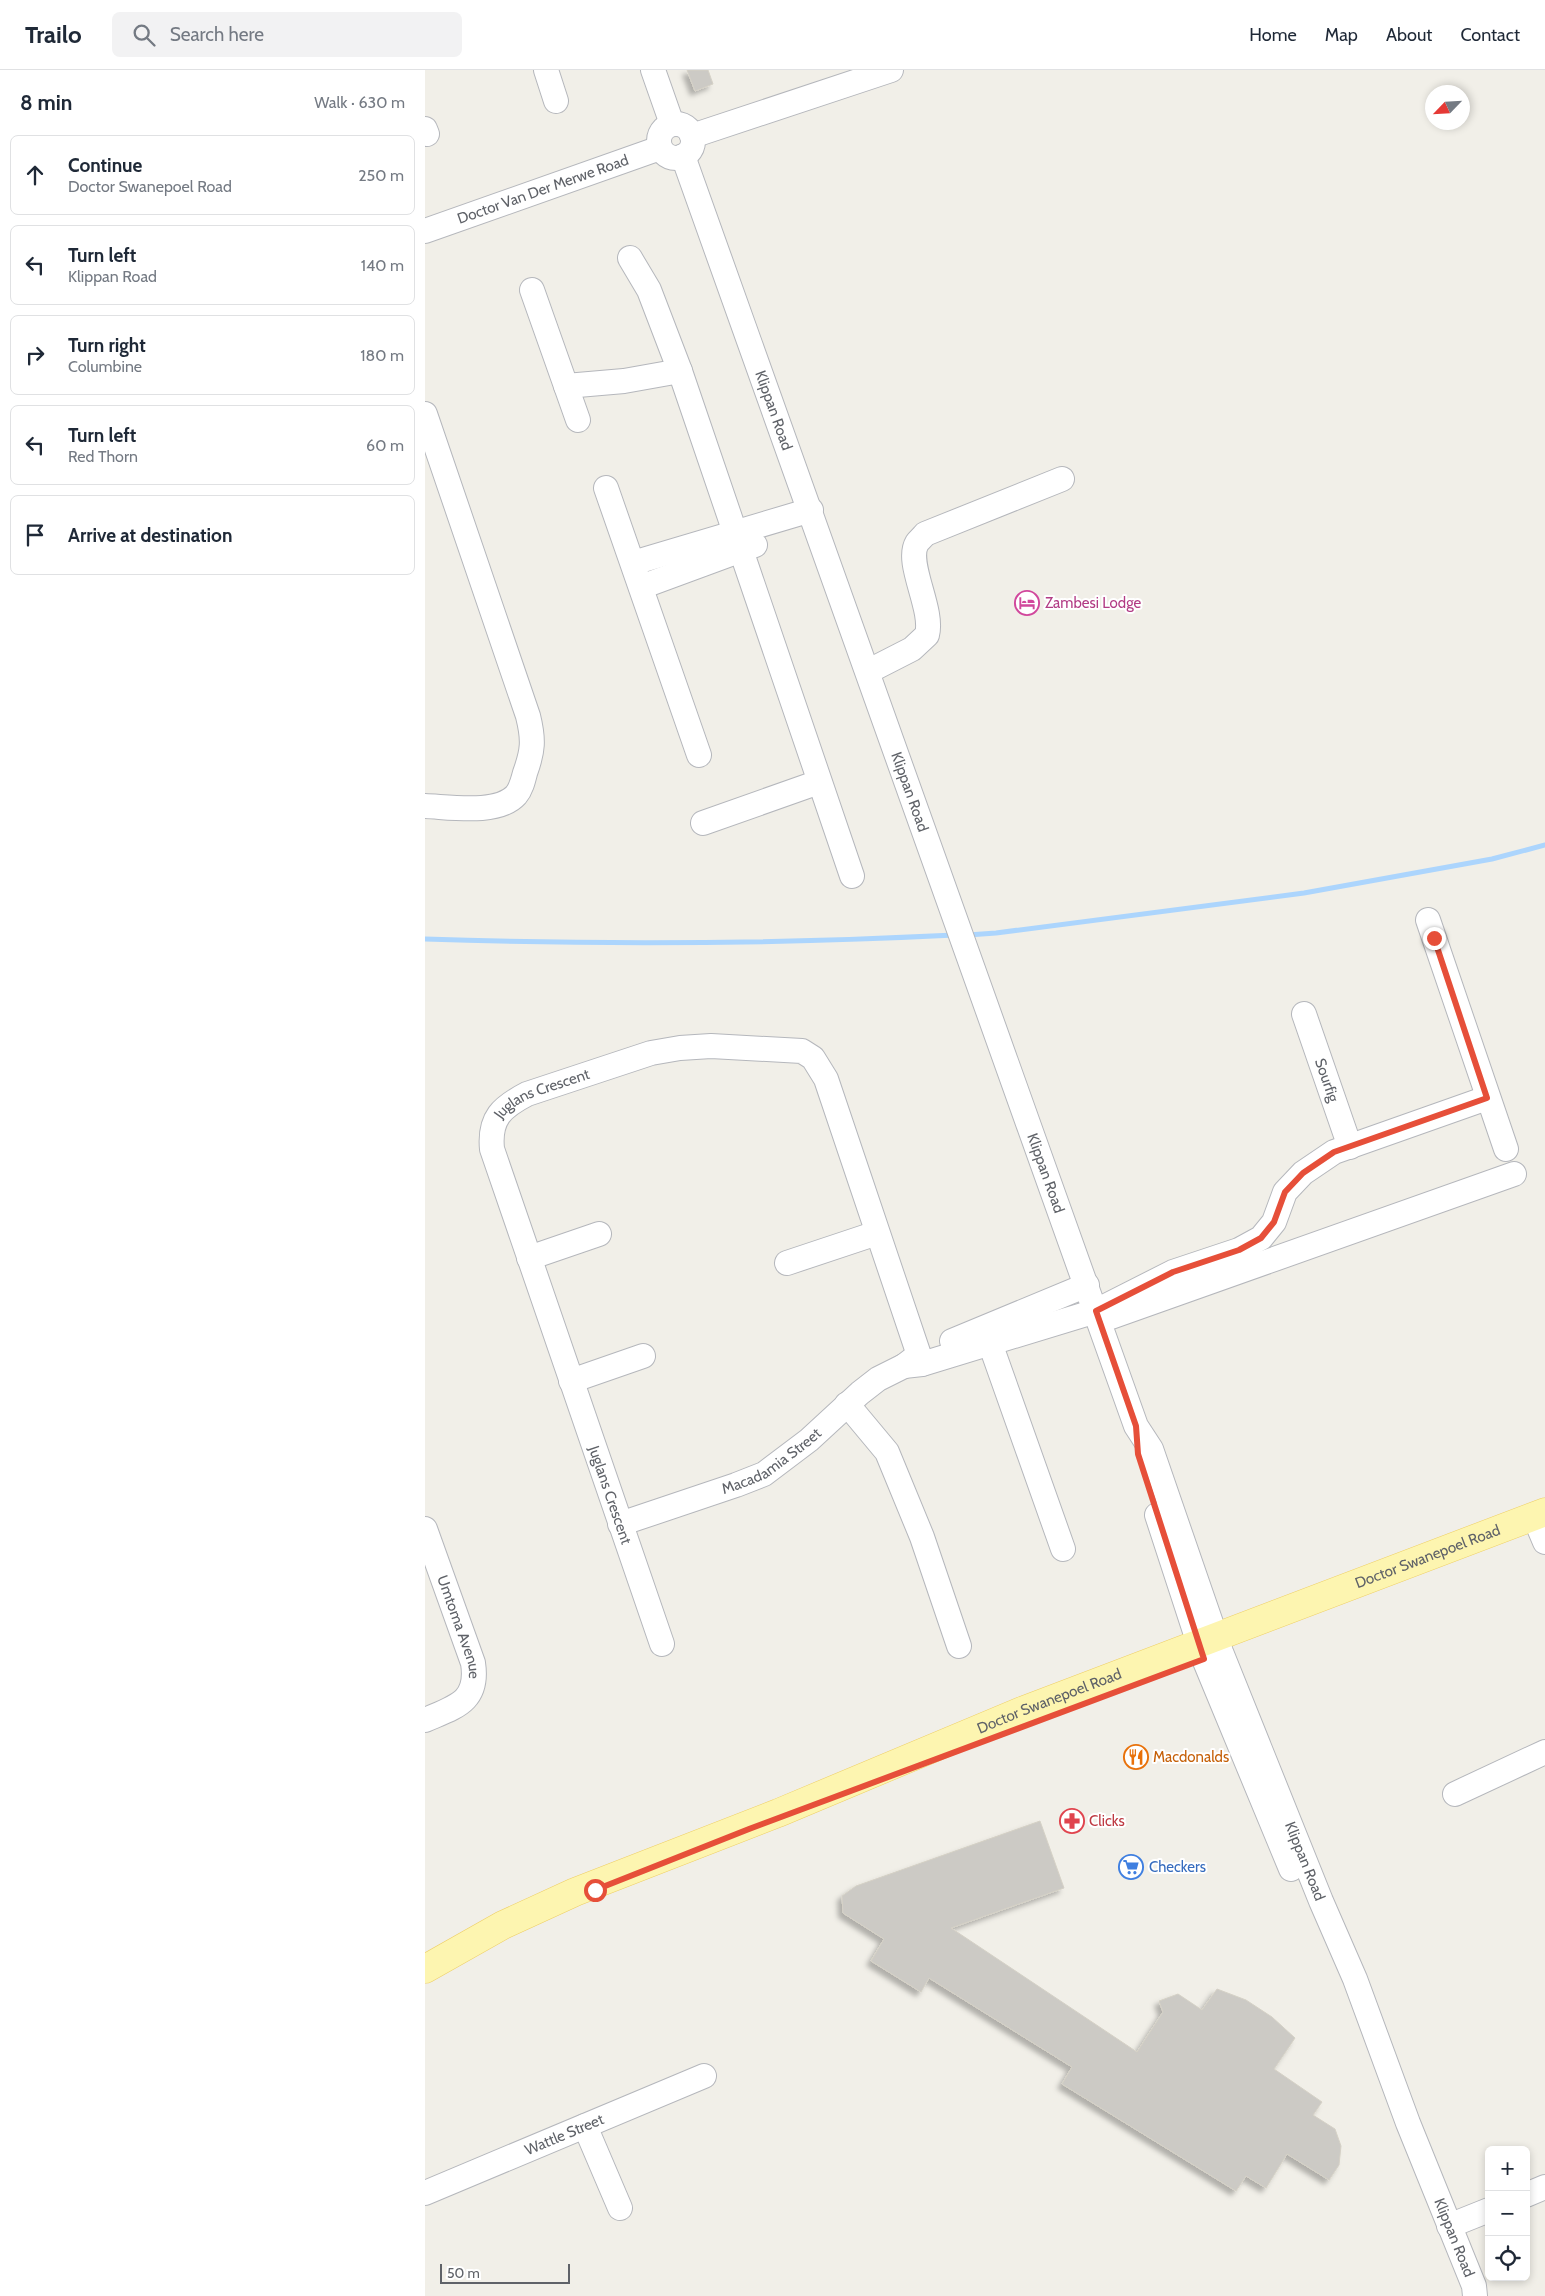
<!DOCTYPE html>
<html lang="en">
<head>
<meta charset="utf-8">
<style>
  :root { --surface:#fff; --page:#f2f2f3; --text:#1f2937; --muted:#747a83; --line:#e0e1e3 }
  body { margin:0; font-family:Cabin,sans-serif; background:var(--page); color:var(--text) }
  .controls { position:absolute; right:15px; bottom:15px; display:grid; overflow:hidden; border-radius:8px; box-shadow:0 2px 8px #0003 }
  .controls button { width:45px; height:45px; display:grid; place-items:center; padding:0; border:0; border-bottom:1px solid var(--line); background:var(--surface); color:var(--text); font:25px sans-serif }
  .compass { position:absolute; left:1000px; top:15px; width:45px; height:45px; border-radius:50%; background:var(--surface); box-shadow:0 2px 8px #0003; rotate:245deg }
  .scale { position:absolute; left:15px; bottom:12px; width:130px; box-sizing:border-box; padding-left:5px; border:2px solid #5f6268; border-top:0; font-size:14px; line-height:18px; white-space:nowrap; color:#5f6268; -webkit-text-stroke:4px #fff; paint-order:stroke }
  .stop { position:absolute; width:15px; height:15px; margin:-11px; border:4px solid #e64f39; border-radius:50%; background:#fff }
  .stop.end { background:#e64f39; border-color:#fff; box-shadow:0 1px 5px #0008 }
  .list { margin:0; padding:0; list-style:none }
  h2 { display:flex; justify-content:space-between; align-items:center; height:65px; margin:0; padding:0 20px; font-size:21px }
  h2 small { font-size:16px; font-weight:400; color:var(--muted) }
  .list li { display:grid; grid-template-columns:32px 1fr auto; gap:15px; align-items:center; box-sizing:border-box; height:80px; margin:0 10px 10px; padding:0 10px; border:1px solid var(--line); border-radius:8px }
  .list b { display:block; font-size:19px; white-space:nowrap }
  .list p { margin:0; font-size:16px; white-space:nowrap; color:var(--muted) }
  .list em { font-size:16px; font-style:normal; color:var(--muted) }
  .icon { flex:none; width:28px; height:28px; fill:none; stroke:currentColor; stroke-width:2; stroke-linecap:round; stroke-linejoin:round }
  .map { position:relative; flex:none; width:1120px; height:2226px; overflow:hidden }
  header { display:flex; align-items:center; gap:30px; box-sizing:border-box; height:70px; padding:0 25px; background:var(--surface); border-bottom:1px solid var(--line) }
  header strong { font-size:24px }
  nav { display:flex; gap:28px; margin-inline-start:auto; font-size:18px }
  .search { width:350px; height:45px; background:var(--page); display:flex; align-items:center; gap:12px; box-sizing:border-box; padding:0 18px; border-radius:8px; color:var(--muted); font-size:19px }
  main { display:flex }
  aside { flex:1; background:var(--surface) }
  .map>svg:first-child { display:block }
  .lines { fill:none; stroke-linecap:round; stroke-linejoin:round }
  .stream { stroke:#acd5fd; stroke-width:5 }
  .building { fill:#cccac5; stroke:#d5d1c6; filter:url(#shadow) }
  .minor-casing { stroke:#b5b7bc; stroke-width:26 }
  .major-casing { stroke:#eece63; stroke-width:29 }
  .minor { stroke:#fff; stroke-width:24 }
  .major { stroke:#fdf5b0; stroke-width:28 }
  .route { stroke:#e64f39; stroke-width:6 }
  .labels { text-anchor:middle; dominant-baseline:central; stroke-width:4; stroke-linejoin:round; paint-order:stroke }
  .street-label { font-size:15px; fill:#5f6268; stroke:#fff }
  .hotel-label { font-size:15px; fill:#b23c85; stroke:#fff; text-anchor:start }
  .food-label { font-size:15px; fill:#c56008; stroke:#fff; text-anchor:start }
  .health-label { font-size:15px; fill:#be3a42; stroke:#fff; text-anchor:start }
  .shop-label { font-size:15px; fill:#366cbe; stroke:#fff; text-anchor:start }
</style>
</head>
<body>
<header>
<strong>Trailo</strong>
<div class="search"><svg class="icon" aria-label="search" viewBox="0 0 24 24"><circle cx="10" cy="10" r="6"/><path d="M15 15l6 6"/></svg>Search here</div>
<nav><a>Home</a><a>Map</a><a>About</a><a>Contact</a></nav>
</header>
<main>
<aside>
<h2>8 min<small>Walk · 630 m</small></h2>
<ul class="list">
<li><svg class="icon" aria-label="ahead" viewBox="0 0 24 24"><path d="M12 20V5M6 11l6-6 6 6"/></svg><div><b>Continue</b><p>Doctor Swanepoel Road</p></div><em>250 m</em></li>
<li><svg class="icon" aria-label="left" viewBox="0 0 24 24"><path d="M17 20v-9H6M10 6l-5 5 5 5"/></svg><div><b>Turn left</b><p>Klippan Road</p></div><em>140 m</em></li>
<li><svg class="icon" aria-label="right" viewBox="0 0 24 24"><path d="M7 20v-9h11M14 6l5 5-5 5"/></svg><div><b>Turn right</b><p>Columbine</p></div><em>180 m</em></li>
<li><svg class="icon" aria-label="left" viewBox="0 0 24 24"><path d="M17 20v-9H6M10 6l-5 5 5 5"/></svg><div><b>Turn left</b><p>Red Thorn</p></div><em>60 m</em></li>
<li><svg class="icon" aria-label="arrive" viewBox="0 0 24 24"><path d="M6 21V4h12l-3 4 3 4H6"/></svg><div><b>Arrive at destination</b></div></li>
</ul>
</aside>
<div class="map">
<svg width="1120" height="2226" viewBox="0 0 1120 2226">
  <defs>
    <filter id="shadow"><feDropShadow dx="-4.5" dy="4.5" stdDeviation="2.5" flood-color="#0004"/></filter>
  </defs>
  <rect width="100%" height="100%" fill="#f1efe8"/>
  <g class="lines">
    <path class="stream" d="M543,865l28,-2 308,-40 188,-34 53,-14
      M0,869c176,6 353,5 530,-4"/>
  </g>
  <path class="building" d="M262,0h21l5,14 -18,7z
    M615,1751l24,67 -113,40 186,124 26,-40 -4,-11 19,-7 24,16 15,-21 29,11 26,17 23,21 -21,31 48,33 -9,13 22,14 6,17 -2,19 -10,15 -42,-26 -21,34 -20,-12 -10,15 -174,-107 10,-17 -143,-89 -8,14 -50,-31 13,-22 -41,-26 -1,-17 14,-10z"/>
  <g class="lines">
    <defs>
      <g id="minor">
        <path d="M121,0l10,31"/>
        <path d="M228,0l19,54"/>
        <circle cx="251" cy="71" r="17"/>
        <path d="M0,59l2,5"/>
        <path d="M267,66l199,-66"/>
        <path id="s1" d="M258,86l453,1270 15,23 70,203 100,249 34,78 53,144 66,163 1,10"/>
        <path id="s2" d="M0,161l235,-83"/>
        <path d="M205,188l19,32 31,81 172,505"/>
        <path d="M107,220l46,130"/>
        <path d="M141,316l58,-5 56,-10"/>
        <path d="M0,344l103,302c6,24 5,35 -3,57 -2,8 -4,16 -9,22 -18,20 -66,12 -91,11"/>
        <path d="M181,418l93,267"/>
        <path d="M208,493l178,-53"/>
        <path d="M216,517l114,-42"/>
        <path d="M444,601l43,-22 15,-14c7,-26 -22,-72 -10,-92 2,-3 6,-6 8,-9l137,-55"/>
        <path d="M278,753l116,-41"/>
        <path d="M1003,850l78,229"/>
        <path id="s3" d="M879,944l46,133"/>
        <path d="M104,1188l70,-24"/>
        <path d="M362,1193l90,-30"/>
        <path d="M686,1247l403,-143"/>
        <path d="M527,1271l135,-56"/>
        <path d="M565,1273l73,206"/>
        <path d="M479,1296l18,-2 174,-53 77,-39 66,-22 22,-12 13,-16 11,-30 18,-19 31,-21 153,-54"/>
        <path d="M146,1311l72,-25"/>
        <path d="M422,1334l40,48 35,85 37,109"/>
        <path d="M732,1445l47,144 87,210"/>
        <path d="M1109,1446l11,26"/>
        <path id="s4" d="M195,1454l116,-39 28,-11 45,-34 51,-47 18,-14 26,-13 13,-10"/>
        <path id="s5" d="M0,1459l48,134c6,39 -18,44 -48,57"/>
        <path id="s6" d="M237,1574l-170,-495c-3,-31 10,-42 35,-55l124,-41 29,-5 31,-2 91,5 11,7 13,21 96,285"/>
        <path d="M1030,1724l90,-42"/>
        <path d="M160,2056l35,82"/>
        <path id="s7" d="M0,2123l279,-117"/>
        <path d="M1101,2125l19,-8"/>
        <path d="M1024,2156l40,-16"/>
      </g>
      <g id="major">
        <path id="s8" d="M0,1899l78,-44 72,-33 203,-79 246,-103 521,-198"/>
      </g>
    </defs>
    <use href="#minor" class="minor-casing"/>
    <use href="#major" class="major-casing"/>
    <use href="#minor" class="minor"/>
    <use href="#major" class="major"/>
  </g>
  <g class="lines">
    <path class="route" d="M170,1820l154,-61 455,-170 -66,-205 -2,-28 -40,-115 77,-39 66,-22 22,-12 13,-16 11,-30 18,-19 31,-21 153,-54 -53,-160"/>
  </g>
  <defs>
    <symbol id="hotel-ring" viewBox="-11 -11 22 22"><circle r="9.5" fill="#fff" stroke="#d1479c" stroke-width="1.5"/><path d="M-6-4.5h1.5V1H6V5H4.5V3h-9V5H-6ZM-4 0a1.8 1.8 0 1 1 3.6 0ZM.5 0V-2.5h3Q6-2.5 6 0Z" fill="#d1479c"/></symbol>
    <symbol id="restaurant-ring" viewBox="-11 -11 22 22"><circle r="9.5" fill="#fff" stroke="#e8710a" stroke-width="1.5"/><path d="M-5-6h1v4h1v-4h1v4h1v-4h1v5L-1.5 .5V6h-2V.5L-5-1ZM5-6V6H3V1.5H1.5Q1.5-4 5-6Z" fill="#e8710a"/></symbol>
    <symbol id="pharmacy-ring" viewBox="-11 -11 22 22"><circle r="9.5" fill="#fff" stroke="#e0444e" stroke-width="1.5"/><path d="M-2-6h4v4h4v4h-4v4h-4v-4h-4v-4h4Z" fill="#e0444e"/></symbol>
    <symbol id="supermarket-ring" viewBox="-11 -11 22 22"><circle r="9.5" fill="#fff" stroke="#3f7fe0" stroke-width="1.5"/><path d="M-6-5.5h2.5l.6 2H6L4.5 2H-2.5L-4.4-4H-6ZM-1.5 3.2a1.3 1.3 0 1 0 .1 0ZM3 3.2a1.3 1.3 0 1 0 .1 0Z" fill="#3f7fe0"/></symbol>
  </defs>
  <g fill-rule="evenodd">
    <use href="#hotel-ring" x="588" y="519" width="28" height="28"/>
    <use href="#restaurant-ring" x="697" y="1673" width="28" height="28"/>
    <use href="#pharmacy-ring" x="633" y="1737" width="28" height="28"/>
    <use href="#supermarket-ring" x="692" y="1783" width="28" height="28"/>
  </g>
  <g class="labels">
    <g class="street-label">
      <text stroke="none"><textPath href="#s2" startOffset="125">Doctor Van Der Merwe Road</textPath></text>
      <text stroke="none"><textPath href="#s1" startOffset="270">Klippan Road</textPath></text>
      <text stroke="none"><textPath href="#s1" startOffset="675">Klippan Road</textPath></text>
      <text stroke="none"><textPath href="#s3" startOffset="70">Sourfig</textPath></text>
      <text stroke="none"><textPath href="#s6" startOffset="608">Juglans Crescent</textPath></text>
      <text stroke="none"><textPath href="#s1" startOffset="1080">Klippan Road</textPath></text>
      <text stroke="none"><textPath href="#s4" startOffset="165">Macadamia Street</textPath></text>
      <text transform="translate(185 1425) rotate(71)">Juglans Crescent</text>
      <text stroke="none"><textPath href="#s8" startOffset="1085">Doctor Swanepoel Road</textPath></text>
      <text stroke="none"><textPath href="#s5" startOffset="104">Umtoma Avenue</textPath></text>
      <text stroke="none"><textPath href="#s8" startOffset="680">Doctor Swanepoel Road</textPath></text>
      <text stroke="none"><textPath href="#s1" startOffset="1816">Klippan Road</textPath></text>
      <text stroke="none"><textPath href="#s7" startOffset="151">Wattle Street</textPath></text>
      <text stroke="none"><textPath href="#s1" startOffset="2221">Klippan Road</textPath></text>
    </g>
    <g class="hotel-label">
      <text x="620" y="533">Zambesi Lodge</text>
    </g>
    <g class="food-label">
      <text x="728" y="1687">Macdonalds</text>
    </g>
    <g class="health-label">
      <text x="664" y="1751">Clicks</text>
    </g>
    <g class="shop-label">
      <text x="724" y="1797">Checkers</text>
    </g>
  </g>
</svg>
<div class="controls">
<button>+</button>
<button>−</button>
<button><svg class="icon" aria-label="locate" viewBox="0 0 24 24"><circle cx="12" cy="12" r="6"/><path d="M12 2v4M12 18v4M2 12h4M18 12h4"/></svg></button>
</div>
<svg class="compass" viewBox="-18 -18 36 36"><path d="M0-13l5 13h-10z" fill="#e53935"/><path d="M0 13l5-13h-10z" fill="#747a83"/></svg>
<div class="scale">50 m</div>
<div class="stop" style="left:170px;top:1820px"></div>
<div class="stop end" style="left:1009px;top:868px"></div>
</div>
</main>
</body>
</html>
